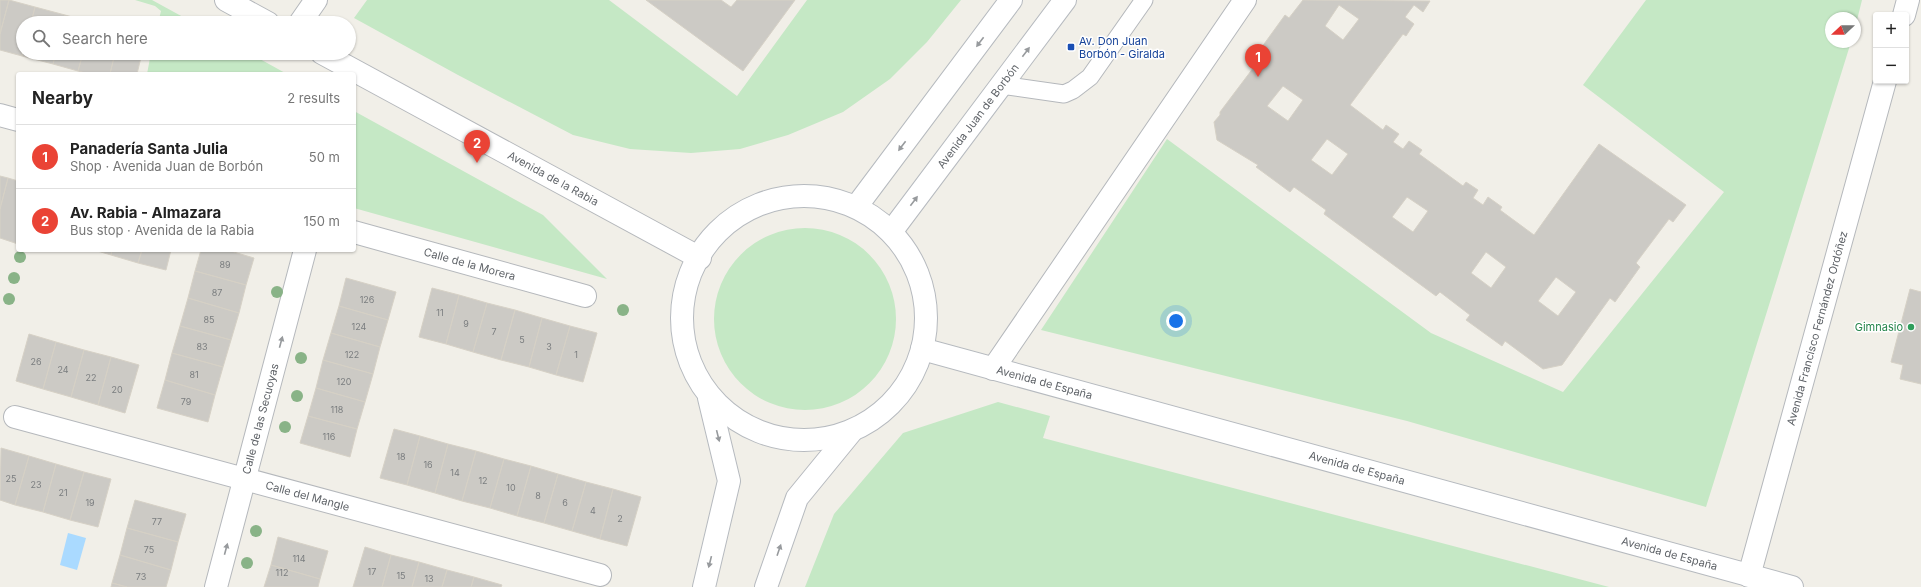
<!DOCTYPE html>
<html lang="en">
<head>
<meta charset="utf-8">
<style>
  :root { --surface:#fff; --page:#f6f6f6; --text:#222; --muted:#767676; --line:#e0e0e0; --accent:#ea4335 }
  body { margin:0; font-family:Inter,sans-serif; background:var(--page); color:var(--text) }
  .controls { position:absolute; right:12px; top:12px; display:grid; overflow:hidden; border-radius:4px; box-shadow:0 1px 3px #0004 }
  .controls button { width:36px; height:36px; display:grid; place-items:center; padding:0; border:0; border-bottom:1px solid var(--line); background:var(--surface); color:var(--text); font:20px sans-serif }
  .compass { position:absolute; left:1825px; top:12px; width:36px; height:36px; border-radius:50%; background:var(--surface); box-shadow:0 1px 3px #0004; rotate:248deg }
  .you { position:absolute; left:1176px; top:321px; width:14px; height:14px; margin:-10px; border:3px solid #fff; border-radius:50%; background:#1a73e8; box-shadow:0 0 0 6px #1a73e833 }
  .badge { display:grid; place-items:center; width:26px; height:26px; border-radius:50%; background:var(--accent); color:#fff; font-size:13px; font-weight:700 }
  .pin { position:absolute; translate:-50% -33px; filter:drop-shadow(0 1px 2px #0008) }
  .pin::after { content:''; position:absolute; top:21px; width:14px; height:12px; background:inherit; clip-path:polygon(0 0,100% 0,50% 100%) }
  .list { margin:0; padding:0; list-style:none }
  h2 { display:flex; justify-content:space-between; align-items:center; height:52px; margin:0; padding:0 16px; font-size:17px }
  h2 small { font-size:13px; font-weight:400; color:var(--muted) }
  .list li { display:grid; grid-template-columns:26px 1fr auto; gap:12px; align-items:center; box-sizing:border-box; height:64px; padding:0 16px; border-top:1px solid var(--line) }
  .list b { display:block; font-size:15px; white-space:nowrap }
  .list p { margin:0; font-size:13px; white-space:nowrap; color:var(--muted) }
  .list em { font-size:13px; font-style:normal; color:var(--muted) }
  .icon { flex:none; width:22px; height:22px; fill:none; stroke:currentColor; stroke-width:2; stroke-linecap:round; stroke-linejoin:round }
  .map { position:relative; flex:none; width:1921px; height:587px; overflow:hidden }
  .search { position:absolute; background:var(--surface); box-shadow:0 1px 3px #0004; left:16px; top:16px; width:340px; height:44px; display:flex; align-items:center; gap:10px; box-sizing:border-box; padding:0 14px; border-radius:22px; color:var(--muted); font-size:15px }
  .panel { position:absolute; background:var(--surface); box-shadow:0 1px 3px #0004; left:16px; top:72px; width:340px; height:180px; border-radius:4px }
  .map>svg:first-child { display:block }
  .green { fill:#c5e8c5 }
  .water { fill:#aadaff }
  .building { fill:#cccac5; stroke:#d6d1c6; fill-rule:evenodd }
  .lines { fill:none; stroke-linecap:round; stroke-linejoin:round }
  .lane-casing { stroke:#b5b8bc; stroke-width:19 }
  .street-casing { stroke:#b5b8bc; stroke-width:24 }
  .secondary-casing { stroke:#b6babf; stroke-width:24 }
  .lane { stroke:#fff; stroke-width:17 }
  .street { stroke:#fff; stroke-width:22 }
  .secondary { stroke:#fff; stroke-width:22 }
  .tree { fill:#89b387 }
  .oneway { fill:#979a9d }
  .transit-dot { fill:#1a4fb4; stroke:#fff; stroke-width:1.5 }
  .leisure-dot { fill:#2e9e5b; stroke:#fff; stroke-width:1.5 }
  .labels { text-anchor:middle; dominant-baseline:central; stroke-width:3; stroke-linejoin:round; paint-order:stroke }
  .number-label { font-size:9px; fill:#7a7d7f }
  .transit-label { font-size:11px; fill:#164399; stroke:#fff; text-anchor:start }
  .street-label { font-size:11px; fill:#5f6368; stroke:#fff }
  .leisure-label { font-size:11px; fill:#27864d; stroke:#fff; text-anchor:end }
</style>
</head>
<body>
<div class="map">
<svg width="1921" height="587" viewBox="0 0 1921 587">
  <rect width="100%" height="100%" fill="#f1efe8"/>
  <path class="green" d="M135,0h17l42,23h-36l3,-12 -6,-5z
    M367,0h242l128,96 70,-96h154l-34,42 -37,37 -47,33 -55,23 -48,14 -49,4 -61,-4 -57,-14 -115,-60 -104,-57z
    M1646,0h216l-7,28v-10h-24v24h20l-145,465 -299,-86 -366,-91 126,-191 264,194 132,59 161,-200 -141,-107z
    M151,53h98l38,21h-140z
    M354,111l189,104 64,64 -253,-71z
    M714 319a91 91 0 1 1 182 0a91 91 0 1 1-182 0Z
    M998,402l52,14 -7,22 566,149h-804l29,-73 69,-81z"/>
  <path class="water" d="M68,533l18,5 -9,32 -17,-5z"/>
  <path class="building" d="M0,0h9l-9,34z
    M9,0l26,7 -4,16h-8l-1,33 -22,-6v-16z
    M646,0h75l10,7 6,-7h58l-52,71z
    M1303,0l127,1 -7,11 -9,-7 -9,12 9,7 -8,12 -3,-2 -53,71 33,25 3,-5 13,9 -6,8 10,7 6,-8 13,9 -3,4 44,32 3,-4 12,8 -5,8 10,7 5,-8 14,10 -2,3 34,25 65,-91 87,61 -13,17 -4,-3 -33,44 4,4 -25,35 -5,-4 -48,67 -19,4 -38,-28 -3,5 -36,-26 4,-5 -30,-23 -4,4 -112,-82 2,-4 -32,-23 -4,5 -34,-25 2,-2 -41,-25 -3,-18 6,-7v-3l43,-57 -4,-4 26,-36 4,3zM1339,5l20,14 -16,21 -18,-14zM1283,86l20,14 -15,21 -21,-15zM1327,139l21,15 -16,21 -21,-15zM1407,197l21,14 -15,21 -21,-15zM1486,252l20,15 -15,21 -20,-15zM1556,277l20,15 -18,24 -20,-15z
    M35,7l30,8 -2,8h-32z
    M65,15l26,7v1h-28z
    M23,53h33l-3,11 -31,-8z
    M56,53h27l-5,18 -25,-7z
    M83,53h32l-5,21h-20l-12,-3z
    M115,53h27l-5,21h-27z
    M0,176l8,2 -8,31z
    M8,178l10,3v63l-18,-6v-29z
    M94,250h18l-1,5z
    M112,250h30l-4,13 -27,-8z
    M142,250h29l-5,20 -28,-7z
    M201,250h26l27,8 -8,27 -51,-14z
    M195,271l51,14 -7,28 -51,-15z
    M346,278l50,14 -8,28 -49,-14z
    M432,288l27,7 -13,49 -27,-7z
    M1910,289l11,3v92l-21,-5 3,-14 -12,-3z
    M459,295l28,8 -14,49 -27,-8z
    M188,298l51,15 -8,27 -51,-14z
    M487,303l28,7 -14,50 -28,-8z
    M339,306l49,14 -8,27 -49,-14z
    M515,310l27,8 -13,49 -28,-7z
    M542,318l28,8 -14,49 -27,-8z
    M180,326l51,14 -8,27 -51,-14z
    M570,326l27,7 -14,49 -27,-7z
    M331,333l49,14 -7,27 -50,-14z
    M29,334l27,8 -13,47 -27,-8z
    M56,342l28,8 -13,47 -28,-8z
    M84,350l27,7 -13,48 -27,-8z
    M172,353l51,14 -8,28 -50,-15z
    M111,357l28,8 -14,48 -27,-8z
    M323,360l50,14 -8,28 -49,-14z
    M165,380l50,15 -7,27 -51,-14z
    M316,388l49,14 -8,27 -49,-13z
    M308,416l49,13 -7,28 -50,-14z
    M394,429l26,7 -13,49 -27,-7z
    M420,436l28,8 -13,49 -28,-8z
    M448,444l28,7 -14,50 -27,-8z
    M1,448l28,8 -14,49 -15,-5z
    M476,451l28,8 -14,49 -28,-7z
    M29,456l27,8 -13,48 -28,-7z
    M504,459l27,7 -14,50 -27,-8z
    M56,464l28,8 -14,48 -27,-8z
    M531,466l27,8 -14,49 -27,-7z
    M84,472l27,7 -13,48 -28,-7z
    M558,474l28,8 -14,49 -28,-8z
    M586,482l27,7 -13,50 -28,-8z
    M613,489l28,8 -14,49 -27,-7z
    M135,500l51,14 -8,28 -51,-14z
    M127,528l51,14 -7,28 -51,-15z
    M278,537l50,14 -8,28 -49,-14z
    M365,547l26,8 -9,32h-29z
    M120,555l51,15 -5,17h-39l-15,-4z
    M391,555l28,7 -7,25h-30z
    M419,562l28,8 -5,17h-30z
    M271,565l49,14 -2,8h-54z
    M447,570l27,7 -3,10h-29z
    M474,577l28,8 -1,2h-30z
    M112,583l15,4h-16z"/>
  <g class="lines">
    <defs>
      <path id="lane" d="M1001,85l63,9 9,-4 17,-13 54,-77"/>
      <g id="street">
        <path d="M226,0l42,23"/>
        <path d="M1904,15l4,-15"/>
        <path d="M300,23l16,-23"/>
        <path id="s1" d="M322,53l378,205"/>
        <path d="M0,115l18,5"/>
        <path id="s2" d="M354,232l231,64"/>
        <path d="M993,369l252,-369"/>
        <path id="s3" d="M15,417l585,158"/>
        <path id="s4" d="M1749,576l136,-495"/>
        <path id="s5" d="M216,587l89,-337"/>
      </g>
      <g id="secondary">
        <circle cx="804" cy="318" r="122"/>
        <path d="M856,207l155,-207"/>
        <path id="s6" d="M891,232l174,-232"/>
        <path id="s7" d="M922,349l870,238"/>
        <path d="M704,587l25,-106 -20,-83"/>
        <path d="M766,587l31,-89 54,-66"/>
      </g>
    </defs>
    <use href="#lane" class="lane-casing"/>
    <use href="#street" class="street-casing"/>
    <use href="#secondary" class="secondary-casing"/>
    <use href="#lane" class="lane"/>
    <use href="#street" class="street"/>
    <use href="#secondary" class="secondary"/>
  </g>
  <g class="tree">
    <circle cx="20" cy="257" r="6"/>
    <circle cx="14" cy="278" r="6"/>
    <circle cx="277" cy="292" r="6"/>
    <circle cx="9" cy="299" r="6"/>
    <circle cx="623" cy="310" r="6"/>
    <circle cx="301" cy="358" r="6"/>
    <circle cx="297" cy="396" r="6"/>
    <circle cx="285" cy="427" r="6"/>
    <circle cx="256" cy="531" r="6"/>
    <circle cx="247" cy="563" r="6"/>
  </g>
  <defs><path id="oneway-solid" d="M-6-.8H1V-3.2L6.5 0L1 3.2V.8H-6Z"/></defs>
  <g class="oneway">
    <use href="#oneway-solid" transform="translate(980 42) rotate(127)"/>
    <use href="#oneway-solid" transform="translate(1026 52) rotate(-53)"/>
    <use href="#oneway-solid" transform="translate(902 146) rotate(127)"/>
    <use href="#oneway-solid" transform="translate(914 201) rotate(-53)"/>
    <use href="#oneway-solid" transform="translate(281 342) rotate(-75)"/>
    <use href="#oneway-solid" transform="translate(718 436) rotate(76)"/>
    <use href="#oneway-solid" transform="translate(226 549) rotate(-75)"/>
    <use href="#oneway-solid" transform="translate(779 550) rotate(-71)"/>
    <use href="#oneway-solid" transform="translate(710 562) rotate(104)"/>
  </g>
  <rect class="transit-dot" x="1067" y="43" width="8" height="8" rx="2"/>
  <circle class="leisure-dot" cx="1911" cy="327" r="4"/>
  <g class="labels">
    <g class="number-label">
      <text x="225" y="264">89</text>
      <text x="217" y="292">87</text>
      <text x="367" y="299">126</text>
      <text x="440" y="312">11</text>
      <text x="209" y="319">85</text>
      <text x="466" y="323">9</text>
      <text x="359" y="326">124</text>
      <text x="494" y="331">7</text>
      <text x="522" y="339">5</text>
      <text x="202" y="346">83</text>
      <text x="549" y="346">3</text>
      <text x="352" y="354">122</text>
      <text x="576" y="354">1</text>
      <text x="36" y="361">26</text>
      <text x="63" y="369">24</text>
      <text x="194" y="374">81</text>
      <text x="91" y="377">22</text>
      <text x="344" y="381">120</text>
      <text x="117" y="389">20</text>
      <text x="186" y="401">79</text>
      <text x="337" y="409">118</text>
      <text x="329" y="436">116</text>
      <text x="401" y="456">18</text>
      <text x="428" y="464">16</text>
      <text x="455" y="472">14</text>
      <text x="11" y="478">25</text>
      <text x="483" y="480">12</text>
      <text x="36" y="484">23</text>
      <text x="511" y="487">10</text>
      <text x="63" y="492">21</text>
      <text x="538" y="495">8</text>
      <text x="90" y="502">19</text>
      <text x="565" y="502">6</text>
      <text x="593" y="510">4</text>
      <text x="620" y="518">2</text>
      <text x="157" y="521">77</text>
      <text x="149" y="549">75</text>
      <text x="299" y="558">114</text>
      <text x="372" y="571">17</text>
      <text x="282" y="572">112</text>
      <text x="401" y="575">15</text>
      <text x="141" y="576">73</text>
      <text x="429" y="578">13</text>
    </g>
    <g class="transit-label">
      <text x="1079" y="41">Av. Don Juan<tspan x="1079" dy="13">Borbón - Giralda</tspan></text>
    </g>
    <g class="street-label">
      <text stroke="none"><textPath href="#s6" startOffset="145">Avenida Juan de Borbón</textPath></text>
      <text stroke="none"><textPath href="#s1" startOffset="263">Avenida de la Rabia</textPath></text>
      <text stroke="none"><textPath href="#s2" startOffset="120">Calle de la Morera</textPath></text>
      <text stroke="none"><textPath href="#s4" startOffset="257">Avenida Francisco Fernández Ordóñez</textPath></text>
      <text stroke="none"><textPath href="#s7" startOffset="127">Avenida de España</textPath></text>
      <text stroke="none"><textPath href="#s5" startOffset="174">Calle de las Secuoyas</textPath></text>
      <text stroke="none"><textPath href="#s7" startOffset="451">Avenida de España</textPath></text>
      <text stroke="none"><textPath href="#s3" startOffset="303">Calle del Mangle</textPath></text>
      <text stroke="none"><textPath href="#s7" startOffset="775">Avenida de España</textPath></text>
    </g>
    <g class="leisure-label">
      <text x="1903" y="327">Gimnasio</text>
    </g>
  </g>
</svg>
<div class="controls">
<button>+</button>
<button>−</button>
</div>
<svg class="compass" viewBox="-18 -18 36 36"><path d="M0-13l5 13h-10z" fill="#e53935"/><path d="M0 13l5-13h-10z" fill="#767676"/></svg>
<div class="you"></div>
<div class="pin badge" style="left:1258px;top:77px">1</div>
<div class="pin badge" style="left:477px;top:163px">2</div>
<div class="search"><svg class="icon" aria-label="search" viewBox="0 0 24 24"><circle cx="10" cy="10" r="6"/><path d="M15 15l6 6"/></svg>Search here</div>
<section class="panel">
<h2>Nearby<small>2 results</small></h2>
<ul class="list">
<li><span class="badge">1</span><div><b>Panadería Santa Julia</b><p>Shop · Avenida Juan de Borbón</p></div><em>50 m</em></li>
<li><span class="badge">2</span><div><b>Av. Rabia - Almazara</b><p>Bus stop · Avenida de la Rabia</p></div><em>150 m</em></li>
</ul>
</section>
</div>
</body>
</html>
